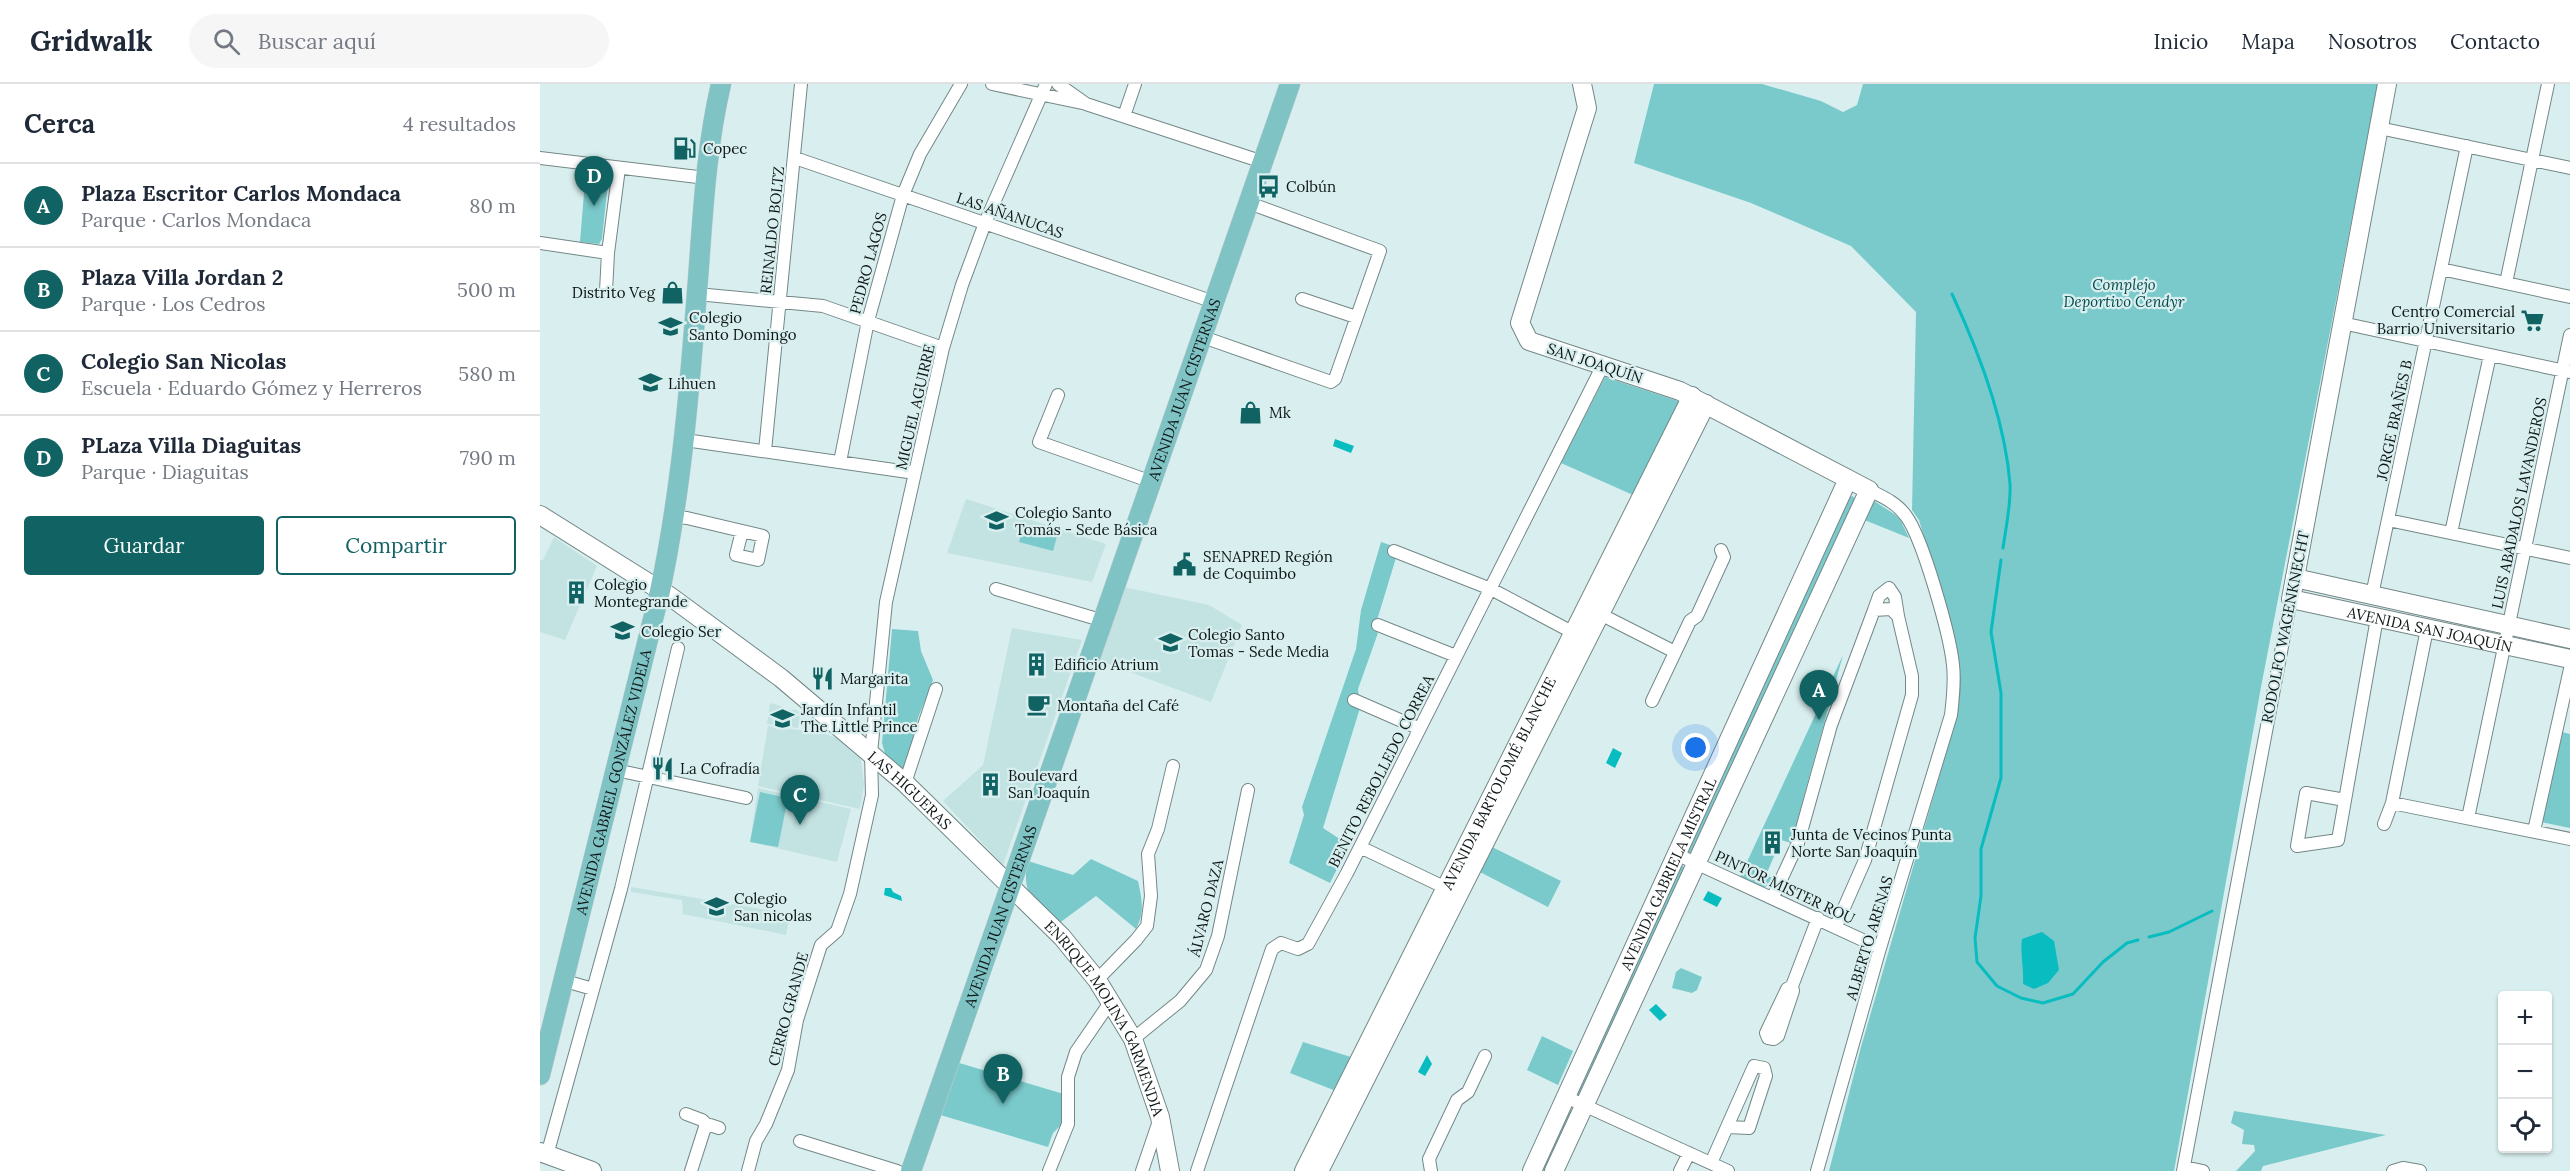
<!DOCTYPE html>
<html lang="es">
<head>
<meta charset="utf-8">
<style>
  :root { --surface:#fff; --page:#f6f6f7; --text:#1f2937; --muted:#747a83; --line:#e0e1e3; --accent:#106263 }
  body { margin:0; font-family:Lora,serif; background:var(--page); color:var(--text) }
  .controls { position:absolute; right:18px; bottom:18px; display:grid; overflow:hidden; border-radius:6px; box-shadow:0 2px 4px #0004 }
  .controls button { width:54px; height:54px; display:grid; place-items:center; padding:0; border:0; border-bottom:2px solid var(--line); background:var(--surface); color:var(--text); font:30px sans-serif }
  .you { position:absolute; left:1156px; top:664px; width:21px; height:21px; margin:-15px; border:4px solid #fff; border-radius:50%; background:#1a73e8; box-shadow:0 0 0 9px #1a73e833 }
  .badge { display:grid; place-items:center; width:39px; height:39px; border-radius:50%; background:var(--accent); color:#fff; font-size:20px; font-weight:700 }
  .pin { position:absolute; translate:-50% -50px; filter:drop-shadow(0 2px 3px #0008) }
  .pin::after { content:''; position:absolute; top:32px; width:21px; height:18px; background:inherit; clip-path:polygon(0 0,100% 0,50% 100%) }
  .list { margin:0; padding:0; list-style:none }
  h2 { display:flex; justify-content:space-between; align-items:center; height:78px; margin:0; padding:0 24px; font-size:26px }
  h2 small { font-size:20px; font-weight:400; color:var(--muted) }
  .list li { display:grid; grid-template-columns:39px 1fr auto; gap:18px; align-items:center; box-sizing:border-box; height:84px; padding:0 24px; border-top:2px solid var(--line) }
  .list b { display:block; font-size:22px; white-space:nowrap }
  .list p { margin:0; font-size:20px; white-space:nowrap; color:var(--muted) }
  .list em { font-size:20px; font-style:normal; color:var(--muted) }
  .actions { display:flex; gap:12px; padding:18px 24px }
  .actions a { flex:1; padding:14px 0; border:2px solid var(--accent); border-radius:6px; text-align:center; font-size:21px; color:var(--accent) }
  .actions .main { background:var(--accent); color:#fff }
  .icon { flex:none; width:33px; height:33px; fill:none; stroke:currentColor; stroke-width:2; stroke-linecap:round; stroke-linejoin:round }
  .map { position:relative; flex:none; width:2030px; height:1087px; overflow:hidden }
  header { display:flex; align-items:center; gap:36px; box-sizing:border-box; height:84px; padding:0 30px; background:var(--surface); border-bottom:2px solid var(--line) }
  header strong { font-size:28px }
  nav { display:flex; gap:33px; margin-inline-start:auto; font-size:21px }
  .search { width:420px; height:54px; background:var(--page); display:flex; align-items:center; gap:15px; box-sizing:border-box; padding:0 21px; border-radius:33px; color:var(--muted); font-size:22px }
  main { display:flex }
  aside { flex:1; background:var(--surface) }
  .map>svg:first-child { display:block }
  .built { fill:#c3e2e2 }
  .green { fill:#7acacc }
  .water { fill:#08bcc0 }
  .lines { fill:none; stroke-linecap:round; stroke-linejoin:round }
  .stream { stroke:#08bcc0; stroke-width:3 }
  .street-casing { stroke:#748787; stroke-width:14 }
  .secondary-casing { stroke:#748787; stroke-width:20 }
  .primary-casing { stroke:#cacccc; stroke-width:21 }
  .street { stroke:#fff; stroke-width:12 }
  .secondary { stroke:#fff; stroke-width:18 }
  .primary { stroke:#7fc3c5; stroke-width:20 }
  .labels { text-anchor:middle; dominant-baseline:central; stroke-width:4.5; stroke-linejoin:round; paint-order:stroke }
  .poi-label { font-size:15px; fill:#0e1616; stroke:#d9efef; text-anchor:start }
  .street-label { font-size:15px; fill:#0e1616; stroke:#d9efef }
  .park-label { font-size:15px; font-style:italic; fill:#05494b; stroke:#d9efef }
</style>
</head>
<body>
<header>
<strong>Gridwalk</strong>
<div class="search"><svg class="icon" aria-label="search" viewBox="0 0 24 24"><circle cx="10" cy="10" r="6"/><path d="M15 15l6 6"/></svg>Buscar aquí</div>
<nav><a>Inicio</a><a>Mapa</a><a>Nosotros</a><a>Contacto</a></nav>
</header>
<main>
<aside>
<h2>Cerca<small>4 resultados</small></h2>
<ul class="list">
<li><span class="badge">A</span><div><b>Plaza Escritor Carlos Mondaca</b><p>Parque · Carlos Mondaca</p></div><em>80 m</em></li>
<li><span class="badge">B</span><div><b>Plaza Villa Jordan 2</b><p>Parque · Los Cedros</p></div><em>500 m</em></li>
<li><span class="badge">C</span><div><b>Colegio San Nicolas</b><p>Escuela · Eduardo Gómez y Herreros</p></div><em>580 m</em></li>
<li><span class="badge">D</span><div><b>PLaza Villa Diaguitas</b><p>Parque · Diaguitas</p></div><em>790 m</em></li>
</ul>
<div class="actions"><a class="main">Guardar</a><a>Compartir</a></div>
</aside>
<div class="map">
<svg width="2030" height="1087" viewBox="0 0 2030 1087">
  <rect width="100%" height="100%" fill="#d9efef"/>
  <path class="built" d="M426,415l140,45 -14,38 -145,-29z
    M14,453l43,29 -32,74 -25,-8v-72h3z
    M584,503l85,18 33,20 -31,77 -111,-41z
    M472,544l70,12 -79,225 -60,-64 40,-36z
    M230,619l11,3 4,3 12,1 3,4 -2,14 -31,-4z
    M228,642l53,7 26,8 13,11 4,33 -4,24 -102,-23z
    M218,704l93,21 -14,53 -87,-20z
    M91,803l159,27 -4,21 -103,-21 -1,-14 -51,-8z"/>
  <path class="green" d="M1114,0h108l59,17 22,11 14,-7 6,-21h515l-117,603 -87,484h-345l32,-124 96,-332 1,-62 -39,-133 -7,-10 4,-198 -65,-66 -100,-43 -117,-40z
    M46,85l23,4 -7,66 -3,5 -19,-2z
    M1065,293l76,25 -48,93 -72,-32z
    M1313,412l3,6 -162,353 -9,-4 162,-353z
    M1334,417l25,16 10,21 -47,-19z
    M483,442l34,10 -4,15 -34,-9z
    M841,458l18,6 -25,82 4,3 -20,56 2,19 -37,120 26,17 -19,38 -41,-20 15,-48 -2,-8 54,-158 5,-39z
    M352,545l26,2 3,20 12,29 -15,38 -13,53 -19,-14 -4,-14z
    M1303,571l-52,188 -10,-3 -15,35 7,3 -6,8 -5,2 -22,-11z
    M2022,648l8,2v94l-29,-6z
    M220,708l28,6 -10,49 -28,-5z
    M950,762l71,35 -13,26 -70,-36z
    M551,775l47,22c4,19 7,31 -2,48l-40,-33 -38,28c-22,-22 -38,-29 -30,-63l45,14z
    M1138,780l8,4 -103,229 -10,-4z
    M1141,884l21,9 -5,13 -5,3 -20,-5 4,-16z
    M1002,952l31,15 -15,34 -31,-15z
    M763,958l48,15 -15,34 -46,-18z
    M416,978l111,33v24l-14,14 -5,14 -111,-33z
    M1027,1025l9,4 -27,58h-11z
    M1694,1027l152,24 -123,31 -2,5h-25l19,-20 -1,-6 -12,-1 2,-14 -13,-7z"/>
  <path class="water" d="M795,355l19,7 -3,7 -18,-7z
    M1073,664l9,5 -7,15 -9,-5z
    M345,804h6l2,4 8,4 1,5 -18,-6z
    M1168,807l14,7 -5,9 -14,-7z
    M1502,848l12,9 5,29 -11,13 -14,6 -11,-5c1,-16 -3,-29 -1,-45z
    M1116,920l11,11 -7,6 -11,-11z
    M887,971l5,9 -7,12 -7,-4z"/>
  <g class="lines">
    <path class="stream" d="M1412,210c27,58 53,125 58,190 1,21 -4,43 -7,64
      M1461,476l-10,72 10,61v85l-20,71v47l-6,42 2,24 20,24 24,12 22,5 30,-9 30,-32 24,-19 11,-3
      M1609,853l20,-5 43,-21"/>
    <defs>
      <path id="street" d="M452,0l90,19
        M518,0l28,20 177,58
        M584,32l11,-32
        M1839,44l191,40
        M0,74l166,20
        M255,74l419,144
        M0,159l68,10
        M1901,185l129,28
        M1966,199l42,-199
        M66,207l2,-38 11,-85
        M157,210l126,12 120,42
        M762,215l54,18
        M1802,239l227,49
        M663,253l128,45 4,-3 45,-128 -131,-48
        M518,311l-19,47 113,40
        M145,356l230,33
        M225,367l36,-367
        M300,378l28,-141 35,-126 17,-41 41,-70
        M136,433l11,1 76,18 -5,24 -22,-5 6,-24
        M1848,436l182,38
        M1911,449l39,-178
        M854,467l97,38 81,43
        M456,505l108,32
        M1832,511l95,-449
        M1334,526l5,-14 10,-8 6,9 3,19
        M1060,530l75,38
        M838,541l78,31
        M814,616l64,28
        M1112,617l38,-80 7,-5 27,-59 -3,-7
        M76,686l130,28
        M365,699l31,-94
        M1805,716l-39,-7 -9,53 41,-6 39,-222
        M1852,719l178,36
        M1928,734l102,-483
        M1844,740l8,-21 35,-174
        M1994,747l36,-162
        M820,763l86,41
        M1136,770l204,94
        M1233,813l25,-54 33,-118 43,-115 17,-1 7,7 14,60v19l-47,165 -29,66
        M557,896l39,-40 11,-14 4,-30 -3,-42 10,-25 15,-63
        M25,897l28,8
        M1252,902l-5,3 -21,44 2,5 6,1 4,-3 15,-45 -1,-5 26,-68
        M593,955l47,-38 26,-31 12,-34 30,-146
        M1026,1013l162,74
        M146,1030l16,6 4,4 -15,47
        M166,1044l4,-3 9,3
        M260,1057l97,30
        M7,1071l74,-266 57,-241
        M1171,1079l43,-97 10,2 2,8 -17,52 -22,-1
        M1644,1083l19,4
        M208,1087l8,-30 10,-17 22,-54 9,-50 24,-75 16,-14 13,-37 22,-99 -1,-42 15,-151 57,-254 19,-63 23,-62 61,-139
        M509,1087l19,-47v-47l8,-25 35,-51
        M602,1087l17,-50
        M657,1087l75,-222 9,-6 17,6 10,-5 39,-71 256,-508
        M891,1087l-2,-12 28,-59 11,-8 17,-36
        M1140,1087l9,-18
        M1277,1087l63,-223 71,-233c2,-17 4,-33 2,-50 -3,-30 -30,-126 -47,-149 -9,-13 -23,-19 -37,-26
        M1643,1087l108,-572
        M1853,1087l10,-3 17,3"/>
      <g id="secondary">
        <path id="s1" d="M1847,0l-96,515 279,60"/>
        <path id="s2" d="M0,431l131,82 110,81 124,105 157,154 35,43 36,59 27,78 10,54"/>
        <path d="M1755,494l275,61"/>
        <path d="M0,1068l52,19"/>
        <path id="s3" d="M764,1087l388,-775"/>
        <path d="M779,1087l387,-767"/>
        <path id="s4" d="M992,1087l316,-692"/>
        <path d="M1014,1087l315,-681 -189,-99 -151,-50 -9,-18 67,-215 -5,-24"/>
      </g>
      <g id="primary">
        <path id="s5" d="M0,991l120,-484c22,-104 30,-207 38,-312 5,-66 8,-131 23,-195"/>
        <path id="s6" d="M371,1087l379,-1087"/>
      </g>
    </defs>
    <use href="#street" class="street-casing"/>
    <use href="#secondary" class="secondary-casing"/>
    <use href="#primary" class="primary-casing"/>
    <use href="#street" class="street"/>
    <use href="#secondary" class="secondary"/>
    <use href="#primary" class="primary"/>
  </g>
  <defs>
    <symbol id="fuel-bare" viewBox="-9 -9 18 18"><path d="M-5.5-6h7V0h2V4h1.3V-2.5L3-4.5l.8-.8L6-3V5H2.5V1h-1V6h-7ZM-4.2-4.7v3.2H.2V-4.7Z" fill="#106263" stroke="#d9efef" stroke-width="2.5" paint-order="stroke"/></symbol>
    <symbol id="bus-bare" viewBox="-9 -9 18 18"><path d="M-5-6H5V4H4V6H2V4H-2V6H-4V4H-5ZM-3.5-4V0h7V-4ZM-3.5 1.2v1.5H-2V1.2ZM2 1.2v1.5H3.5V1.2Z" fill="#106263" stroke="#d9efef" stroke-width="2.5" paint-order="stroke"/></symbol>
    <symbol id="shop-bare" viewBox="-9 -9 18 18"><path d="M-5-2.5h2.3a2.7 3.5 0 0 1 5.4 0H5L5.5 6h-11ZM-1.5-2.5h3a1.5 2.3 0 0 0-3 0Z" fill="#106263" stroke="#d9efef" stroke-width="2.5" paint-order="stroke"/></symbol>
    <symbol id="supermarket-bare" viewBox="-9 -9 18 18"><path d="M-6-5.5h2.5l.6 2H6L4.5 2H-2.5L-4.4-4H-6ZM-1.5 3.2a1.3 1.3 0 1 0 .1 0ZM3 3.2a1.3 1.3 0 1 0 .1 0Z" fill="#106263" stroke="#d9efef" stroke-width="2.5" paint-order="stroke"/></symbol>
    <symbol id="school-bare" viewBox="-9 -9 18 18"><path d="M0-5L7-2L0 1L-7-2ZM-4 1L0 2.5L4 1V4Q0 6-4 4Z" fill="#106263" stroke="#d9efef" stroke-width="2.5" paint-order="stroke"/></symbol>
    <symbol id="civic-bare" viewBox="-9 -9 18 18"><path d="M-.6-6.5H3V-4.5H.6V-3L4-1V1h2V6H-6V1h2V-1L-.6-3ZM-1.2 2.5V6h2.4V2.5Z" fill="#106263" stroke="#d9efef" stroke-width="2.5" paint-order="stroke"/></symbol>
    <symbol id="building-bare" viewBox="-9 -9 18 18"><path d="M-4-6H4V6H1V3H-1V6H-4ZM-2.5-4.3h1.7v1.8h-1.7ZM.8-4.3h1.7v1.8H.8ZM-2.5-1h1.7V.8h-1.7ZM.8-1h1.7V.8H.8Z" fill="#106263" stroke="#d9efef" stroke-width="2.5" paint-order="stroke"/></symbol>
    <symbol id="restaurant-bare" viewBox="-9 -9 18 18"><path d="M-5-6h1v4h1v-4h1v4h1v-4h1v5L-1.5 .5V6h-2V.5L-5-1ZM5-6V6H3V1.5H1.5Q1.5-4 5-6Z" fill="#106263" stroke="#d9efef" stroke-width="2.5" paint-order="stroke"/></symbol>
    <symbol id="cafe-bare" viewBox="-9 -9 18 18"><path d="M-5.5-4.5H6V0H3Q3 3.5 0 3.5H-2.5Q-5.5 3.5-5.5 0ZM3-3.2v2h1.7v-2ZM-6 4.5H4V6H-6Z" fill="#106263" stroke="#d9efef" stroke-width="2.5" paint-order="stroke"/></symbol>
  </defs>
  <g fill-rule="evenodd">
    <use href="#fuel-bare" x="128" y="48" width="33" height="33"/>
    <use href="#bus-bare" x="712" y="86" width="33" height="33"/>
    <use href="#shop-bare" x="116" y="192" width="33" height="33"/>
    <use href="#supermarket-bare" x="1976" y="220" width="33" height="33"/>
    <use href="#school-bare" x="114" y="226" width="33" height="33"/>
    <use href="#school-bare" x="94" y="282" width="33" height="33"/>
    <use href="#shop-bare" x="694" y="312" width="33" height="33"/>
    <use href="#school-bare" x="440" y="420" width="33" height="33"/>
    <use href="#civic-bare" x="628" y="464" width="33" height="33"/>
    <use href="#building-bare" x="20" y="492" width="33" height="33"/>
    <use href="#school-bare" x="66" y="530" width="33" height="33"/>
    <use href="#school-bare" x="614" y="542" width="33" height="33"/>
    <use href="#building-bare" x="480" y="564" width="33" height="33"/>
    <use href="#restaurant-bare" x="266" y="578" width="33" height="33"/>
    <use href="#cafe-bare" x="482" y="604" width="33" height="33"/>
    <use href="#school-bare" x="226" y="618" width="33" height="33"/>
    <use href="#restaurant-bare" x="106" y="668" width="33" height="33"/>
    <use href="#building-bare" x="434" y="684" width="33" height="33"/>
    <use href="#building-bare" x="1216" y="742" width="33" height="33"/>
    <use href="#school-bare" x="160" y="806" width="33" height="33"/>
  </g>
  <g class="labels">
    <g class="poi-label">
      <text x="163" y="64">Copec</text>
      <text x="746" y="102">Colbún</text>
      <text x="115" y="208" text-anchor="end">Distrito Veg</text>
      <text x="1975" y="227" text-anchor="end">Centro Comercial<tspan x="1975" dy="17">Barrio Universitario</tspan></text>
      <text x="149" y="233">Colegio<tspan x="149" dy="17">Santo Domingo</tspan></text>
      <text x="128" y="299">Lihuen</text>
      <text x="729" y="328">Mk</text>
      <text x="475" y="428">Colegio Santo<tspan x="475" dy="17">Tomás - Sede Básica</tspan></text>
      <text x="663" y="472">SENAPRED Región<tspan x="663" dy="17">de Coquimbo</tspan></text>
      <text x="54" y="500">Colegio<tspan x="54" dy="17">Montegrande</tspan></text>
      <text x="101" y="547">Colegio Ser</text>
      <text x="648" y="550">Colegio Santo<tspan x="648" dy="17">Tomas - Sede Media</tspan></text>
      <text x="514" y="580">Edificio Atrium</text>
      <text x="300" y="594">Margarita</text>
      <text x="517" y="621">Montaña del Café</text>
      <text x="261" y="625">Jardín Infantil<tspan x="261" dy="17">The Little Prince</tspan></text>
      <text x="140" y="684">La Cofradía</text>
      <text x="468" y="691">Boulevard<tspan x="468" dy="17">San Joaquín</tspan></text>
      <text x="1251" y="750">Junta de Vecinos Punta<tspan x="1251" dy="17">Norte San Joaquín</tspan></text>
      <text x="194" y="814">Colegio<tspan x="194" dy="17">San nicolas</tspan></text>
    </g>
    <g class="street-label">
      <text transform="translate(470 131) rotate(19)">LAS AÑANUCAS</text>
      <text transform="translate(232 146) rotate(-84)">REINALDO BOLTZ</text>
      <text transform="translate(328 179) rotate(-75)">PEDRO LAGOS</text>
      <text transform="translate(1055 279) rotate(18)">SAN JOAQUÍN</text>
      <text stroke="none"><textPath href="#s6" startOffset="828">AVENIDA JUAN CISTERNAS</textPath></text>
      <text transform="translate(375 323) rotate(-77)">MIGUEL AGUIRRE</text>
      <text transform="translate(1854 336) rotate(-78)">JORGE BRAÑES B</text>
      <text transform="translate(1979 419) rotate(-78)">LUIS ABADALOS LAVANDEROS</text>
      <text transform="translate(1745 543) rotate(-79)">RODOLFO WAGENKNECHT</text>
      <text stroke="none"><textPath href="#s1" startOffset="666">AVENIDA SAN JOAQUÍN</textPath></text>
      <text transform="translate(841 687) rotate(-63)">BENITO REBOLLEDO CORREA</text>
      <text stroke="none"><textPath href="#s5" startOffset="302">AVENIDA GABRIEL GONZÁLEZ VIDELA</textPath></text>
      <text stroke="none"><textPath href="#s3" startOffset="434">AVENIDA BARTOLOMÉ BLANCHE</textPath></text>
      <text stroke="none"><textPath href="#s2" startOffset="462">LAS HIGUERAS</textPath></text>
      <text stroke="none"><textPath href="#s4" startOffset="327">AVENIDA GABRIELA MISTRAL</textPath></text>
      <text transform="translate(1245 803) rotate(25)">PINTOR MISTER ROU</text>
      <text transform="translate(666 824) rotate(-76)">ÁLVARO DAZA</text>
      <text stroke="none"><textPath href="#s6" startOffset="270">AVENIDA JUAN CISTERNAS</textPath></text>
      <text transform="translate(1329 854) rotate(-73)">ALBERTO ARENAS</text>
      <text transform="translate(248 925) rotate(-75)">CERRO GRANDE</text>
      <text stroke="none"><textPath href="#s2" startOffset="766">ENRIQUE MOLINA GARMENDIA</textPath></text>
    </g>
    <g class="park-label">
      <text x="1584" y="200">Complejo<tspan x="1584" dy="17">Deportivo Cendyr</tspan></text>
    </g>
  </g>
</svg>
<div class="controls">
<button>+</button>
<button>−</button>
<button><svg class="icon" aria-label="locate" viewBox="0 0 24 24"><circle cx="12" cy="12" r="6"/><path d="M12 2v4M12 18v4M2 12h4M18 12h4"/></svg></button>
</div>
<div class="you"></div>
<div class="pin badge" style="left:1279px;top:636px">A</div>
<div class="pin badge" style="left:463px;top:1020px">B</div>
<div class="pin badge" style="left:260px;top:741px">C</div>
<div class="pin badge" style="left:54px;top:122px">D</div>
</div>
</main>
</body>
</html>
